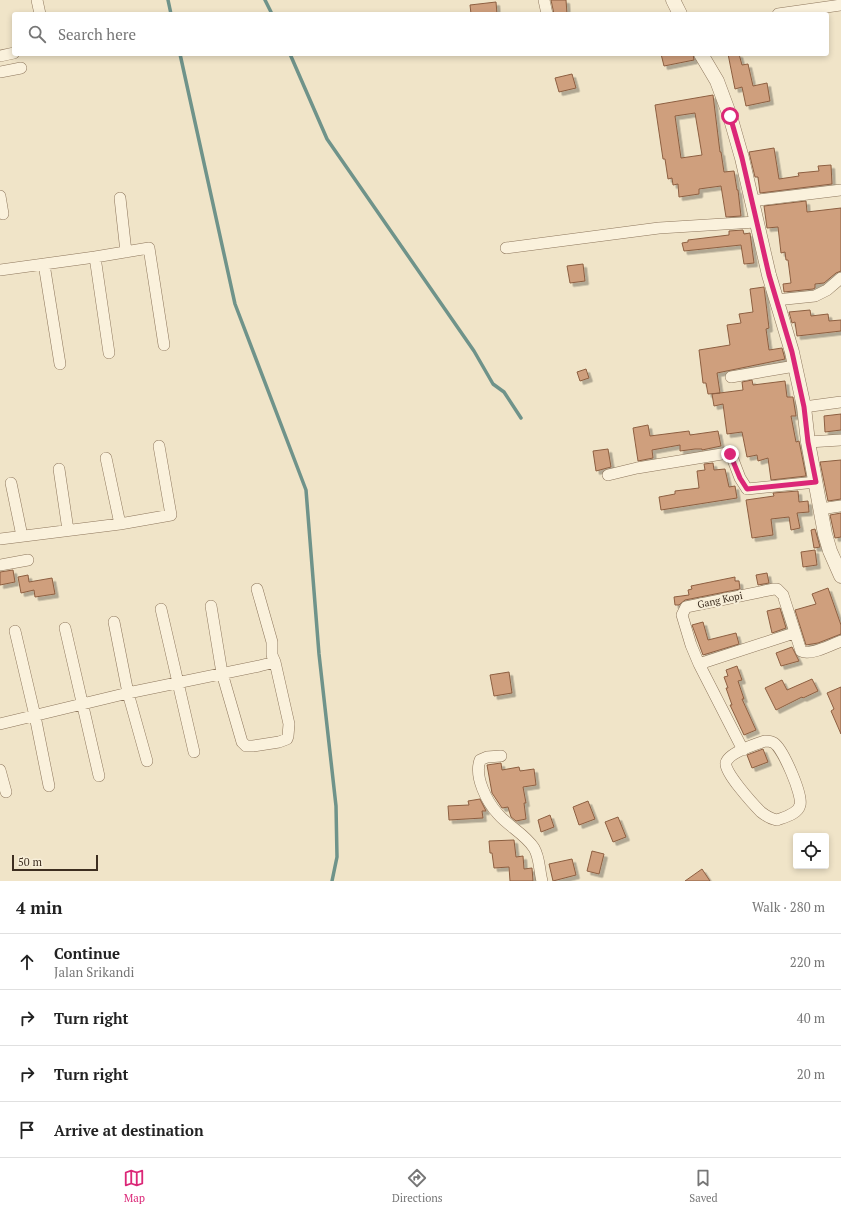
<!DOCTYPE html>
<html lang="en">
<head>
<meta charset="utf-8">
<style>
  :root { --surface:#fff; --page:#f6f6f6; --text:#222; --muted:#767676; --line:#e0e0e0; --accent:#db2777 }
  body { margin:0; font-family:"PT Serif",serif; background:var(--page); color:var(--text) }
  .controls { position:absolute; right:12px; bottom:12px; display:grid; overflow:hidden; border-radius:4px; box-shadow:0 2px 6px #0003 }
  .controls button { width:36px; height:36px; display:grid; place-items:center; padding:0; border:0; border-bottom:1px solid var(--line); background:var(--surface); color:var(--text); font:20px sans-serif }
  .scale { position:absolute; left:12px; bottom:10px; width:86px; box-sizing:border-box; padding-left:4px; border:2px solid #3d2e20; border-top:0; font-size:11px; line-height:14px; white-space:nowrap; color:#3d2e20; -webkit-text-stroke:3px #f7eed8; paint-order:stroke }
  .stop { position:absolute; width:12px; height:12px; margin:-9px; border:3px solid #db2777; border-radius:50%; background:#fff }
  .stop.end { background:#db2777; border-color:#fff; box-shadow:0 1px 4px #0008 }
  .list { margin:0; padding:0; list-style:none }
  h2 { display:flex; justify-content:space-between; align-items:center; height:52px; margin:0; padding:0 16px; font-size:17px }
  h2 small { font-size:13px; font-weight:400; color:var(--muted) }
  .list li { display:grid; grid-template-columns:26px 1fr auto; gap:12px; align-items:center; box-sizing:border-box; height:56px; padding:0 16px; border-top:1px solid var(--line) }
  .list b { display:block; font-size:15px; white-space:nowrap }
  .list p { margin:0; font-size:13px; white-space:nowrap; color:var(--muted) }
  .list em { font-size:13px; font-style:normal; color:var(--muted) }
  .icon { flex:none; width:22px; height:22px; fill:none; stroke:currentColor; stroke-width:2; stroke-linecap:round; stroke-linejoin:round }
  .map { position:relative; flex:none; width:841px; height:881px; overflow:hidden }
  .search { position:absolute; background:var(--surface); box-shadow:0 2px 6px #0003; left:12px; right:12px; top:12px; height:44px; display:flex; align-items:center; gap:10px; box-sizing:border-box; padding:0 14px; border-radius:4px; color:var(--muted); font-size:15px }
  .sheet { height:276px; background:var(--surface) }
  nav { display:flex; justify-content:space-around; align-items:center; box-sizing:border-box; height:56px; border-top:1px solid var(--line); background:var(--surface); font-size:11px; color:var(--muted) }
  nav a { display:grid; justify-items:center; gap:2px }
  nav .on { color:var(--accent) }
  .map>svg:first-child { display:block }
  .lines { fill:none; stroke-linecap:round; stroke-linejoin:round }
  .stream { stroke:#6f938a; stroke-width:3.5 }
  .building { fill:#cf9f7d; stroke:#8d5f41; fill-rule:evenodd; filter:url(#shadow) }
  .minor-casing { stroke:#8d765c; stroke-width:12 }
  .tertiary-casing { stroke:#8d765c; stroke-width:15 }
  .minor { stroke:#faf1dc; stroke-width:11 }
  .tertiary { stroke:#faf1dc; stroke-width:14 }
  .route { stroke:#db2777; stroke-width:5 }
  .labels { text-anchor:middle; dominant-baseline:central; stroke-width:4; stroke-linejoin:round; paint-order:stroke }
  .street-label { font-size:10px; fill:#3d2e20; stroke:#f7eed8 }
</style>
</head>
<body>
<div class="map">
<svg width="841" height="881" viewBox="0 0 841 881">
  <defs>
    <filter id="shadow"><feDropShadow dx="3.5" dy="3.5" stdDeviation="0" flood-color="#0004"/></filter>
  </defs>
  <rect width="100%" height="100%" fill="#f0e4c8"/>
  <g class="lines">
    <path class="stream" d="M168,0l3,14
      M265,0l7,14
      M180,54l55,250 71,186 13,164 17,152 1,51 -5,24
      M290,54l37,85 147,212 19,33 11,8 17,26"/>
  </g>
  <path class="building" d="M551,0h15l1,14h-13z
    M496,2l1,12h-26l-1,-9z
    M661,54h32l1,6 -30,6z
    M728,54h11l3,11 6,-1 5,22 14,-3 3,18 -24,5 -4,-19 -7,2z
    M572,74l4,14 -17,4 -4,-14z
    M713,95l7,57h1l3,20 10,-1 3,19h1l3,26 -15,1 -5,-31 -22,3v5l-20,3 -1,-13 -5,1 -1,-7 -4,1 -3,-20h-2l-8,-54zM695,113l7,42 -21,3 -6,-42z
    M774,148l5,31 20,-3 -1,-3 21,-2 -1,-5 13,-1 1,19 -72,9 -2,-16h-3l-6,-25z
    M806,201l1,11 34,-4v63l-5,2 -12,10 -9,1v4l-2,1 -29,3 -1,-8 8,-1 -3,-23h-2l-1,-8 -4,1 -3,-26 -11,1 -3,-22z
    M743,230l1,4 6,-1 4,30 -10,1 -3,-19 -57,6 -2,-8 6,-1v-2l41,-5v-4z
    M583,264l2,17 -15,2 -3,-17z
    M764,287l5,41 -3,1 3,21 13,-2 3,11 -68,14 3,20 -12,1 -2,-11h-3l-4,-33 31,-5 -3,-20 14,-2 -2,-9 14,-2 -3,-23z
    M810,310l1,6 17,-2 1,7 12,-1v11l-44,5 -2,-14 -3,1 -3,-11z
    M586,369l3,9 -9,3 -3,-9z
    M752,380l1,5 32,-4 2,16h6l3,19h-5l5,26 3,-1 7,35 -35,4 -3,-22 -10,3 -1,-6 -10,2 -5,-25 -15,2 -4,-30 -9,2 -2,-12 31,-4 -1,-8z
    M841,414v16l-16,2 -1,-16z
    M648,425l2,11 39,-5 1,4 28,-4 3,15 -19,4v-1h-7l-15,2v-6l-28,5 1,8 -15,3 -5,-33z
    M608,449l3,18 -15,4 -3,-20z
    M841,460v39l-13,2 -8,-39z
    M713,463l1,7 11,-1 4,18 6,-1 2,12 -76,12 -2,-13 16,-3v-3l24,-3 -2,-17 8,-1 -1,-6z
    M798,491l1,11 9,-1 1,11 -12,1 3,15 -9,2 -2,-13 -18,2 2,16 -21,3 -6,-38 28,-4 -1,-3z
    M841,513v24l-6,1 -5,-23z
    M815,529l5,18 -6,1 -3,-18z
    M815,550l2,15 -14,2 -2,-15z
    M13,570l2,12 -15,3v-13z
    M767,573l2,10 -11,2 -2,-10z
    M28,575l1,7 23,-4 3,16 -20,3 -1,-7 -13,3 -3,-16z
    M735,577v4h4l1,8 -55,11 -6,5h-4l-1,-8 15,-2 -1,-5 4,-1 -1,-3z
    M828,588l13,37v9l-23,9 -12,2 -11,-35 21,-6 -4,-10z
    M780,608l6,20 -14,5 -5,-22z
    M703,622l5,18 28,-7 3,11 -36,11 -11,-30z
    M792,647l7,14 -18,5 -5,-13z
    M737,666l5,14 -4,1 6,18h-2l14,31 -12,5 -14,-30h2l-6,-17h2l-4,-11 4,-1 -2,-6z
    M509,672l3,21 -18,3 -4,-21z
    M812,679l6,12 -15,7 -1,-1 -26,13 -11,-22 17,-8 5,10z
    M841,687v47l-10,-23 3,-2 -7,-16z
    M763,749l5,13 -16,6 -5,-13z
    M501,763l1,7 17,-3 1,4 14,-2 2,16 -13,2 3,16h-2l2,16 -10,2 -5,-4 -3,-10 -6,1 -10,-15 -5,-28z
    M480,799l6,12h-4l1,7 -34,2 -1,-14 21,-1 -1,-4z
    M588,801l7,18 -16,6 -6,-18z
    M550,815l4,12 -13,5 -3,-12z
    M618,817l8,20 -13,5 -8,-20z
    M514,840l2,17 7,-1 1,13 8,-1 1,13h-23l-1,-14 -15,1 -2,-15h-2l-1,-12z
    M592,851l12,3 -5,20 -12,-3z
    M572,859l4,16 -23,6 -4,-17z
    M702,869l8,12h-25z"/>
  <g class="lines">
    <defs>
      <path id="minor" d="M37,0l3,14
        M544,0l3,14
        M778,14l63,-9
        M0,56l14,-3
        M0,72l21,-4
        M0,196l3,18
        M120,198l6,54
        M751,201l90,-11
        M506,248l153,-20 97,-6
        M95,257l54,-9 15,97
        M44,264l16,100
        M0,270l95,-13 14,96
        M776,300l39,-4 12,-6 14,-12
        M731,377l64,-11
        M804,407l37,-5
        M808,442l33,-2
        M106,458l14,66
        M59,469l9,61
        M608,475l29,-7 91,-15 4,4 8,21 7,11 69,-7
        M11,483l11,53
        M820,509l21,-3
        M0,539l120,-15 51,-9 -12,-69
        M0,565l28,-5
        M211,606l11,67 20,69 4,4h7l26,-4 8,-3 1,-3 1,-12 -14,-62
        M161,609l33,143
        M114,622l14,71 19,68
        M65,628l34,148
        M15,631l20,85 14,70
        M699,664l95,-31
        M0,724l128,-31 131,-27 16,-4 -3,-7v-13l-15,-53
        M765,741c3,0 6,0 9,2 9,6 29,52 26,62 -2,9 -15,12 -23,15 -6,-1 -11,-4 -16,-8 -7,-7 -38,-41 -35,-49 2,-10 30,-19 39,-22z
        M743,750l-44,-86 -8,-19 -9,-30 4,-8 88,-18h3l6,6 18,56c9,5 30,-6 40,-10
        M501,756l-14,1 -7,3c-6,17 7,42 18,54 10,12 27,20 36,34 6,10 5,22 8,33
        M0,770l6,22"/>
      <path id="tertiary" d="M673,0l7,14
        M701,54l16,27 13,35 12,42 27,117 23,77 12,55 4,35 17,92 5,17 11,25"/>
    </defs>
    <use href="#minor" class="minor-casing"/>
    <use href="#tertiary" class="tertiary-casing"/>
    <use href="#minor" class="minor"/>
    <use href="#tertiary" class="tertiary"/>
  </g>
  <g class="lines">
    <path class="route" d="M730,454l10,24 7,11 69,-7 -8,-40 -4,-35 -12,-55 -23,-77 -27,-117 -12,-42"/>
  </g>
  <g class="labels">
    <g class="street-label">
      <text transform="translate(720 600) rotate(-12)">Gang Kopi</text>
    </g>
  </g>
</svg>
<div class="controls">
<button><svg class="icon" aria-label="locate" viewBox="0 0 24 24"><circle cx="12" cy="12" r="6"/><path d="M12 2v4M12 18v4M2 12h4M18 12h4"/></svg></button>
</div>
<div class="scale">50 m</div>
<div class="stop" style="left:730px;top:116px"></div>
<div class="stop end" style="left:730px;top:454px"></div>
<div class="search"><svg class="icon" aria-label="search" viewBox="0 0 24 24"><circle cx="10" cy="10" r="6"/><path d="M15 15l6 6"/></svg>Search here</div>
</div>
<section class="sheet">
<h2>4 min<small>Walk · 280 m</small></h2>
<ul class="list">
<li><svg class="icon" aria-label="ahead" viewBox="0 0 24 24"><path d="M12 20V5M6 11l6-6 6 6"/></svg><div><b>Continue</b><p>Jalan Srikandi</p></div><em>220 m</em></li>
<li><svg class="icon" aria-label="right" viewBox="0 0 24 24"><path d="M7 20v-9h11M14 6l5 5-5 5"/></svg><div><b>Turn right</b></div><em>40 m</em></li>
<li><svg class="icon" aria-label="right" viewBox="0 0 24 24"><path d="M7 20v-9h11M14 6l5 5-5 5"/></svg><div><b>Turn right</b></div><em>20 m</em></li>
<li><svg class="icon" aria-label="arrive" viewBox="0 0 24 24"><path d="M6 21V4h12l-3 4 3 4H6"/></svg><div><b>Arrive at destination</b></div></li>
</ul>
</section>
<nav>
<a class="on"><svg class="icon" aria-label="map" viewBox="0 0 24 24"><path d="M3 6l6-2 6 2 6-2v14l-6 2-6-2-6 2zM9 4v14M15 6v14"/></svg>Map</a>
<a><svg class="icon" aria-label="directions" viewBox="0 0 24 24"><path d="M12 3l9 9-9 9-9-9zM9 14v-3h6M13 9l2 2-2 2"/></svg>Directions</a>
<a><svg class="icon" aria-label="saved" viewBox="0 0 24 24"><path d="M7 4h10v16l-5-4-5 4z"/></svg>Saved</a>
</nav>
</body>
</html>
